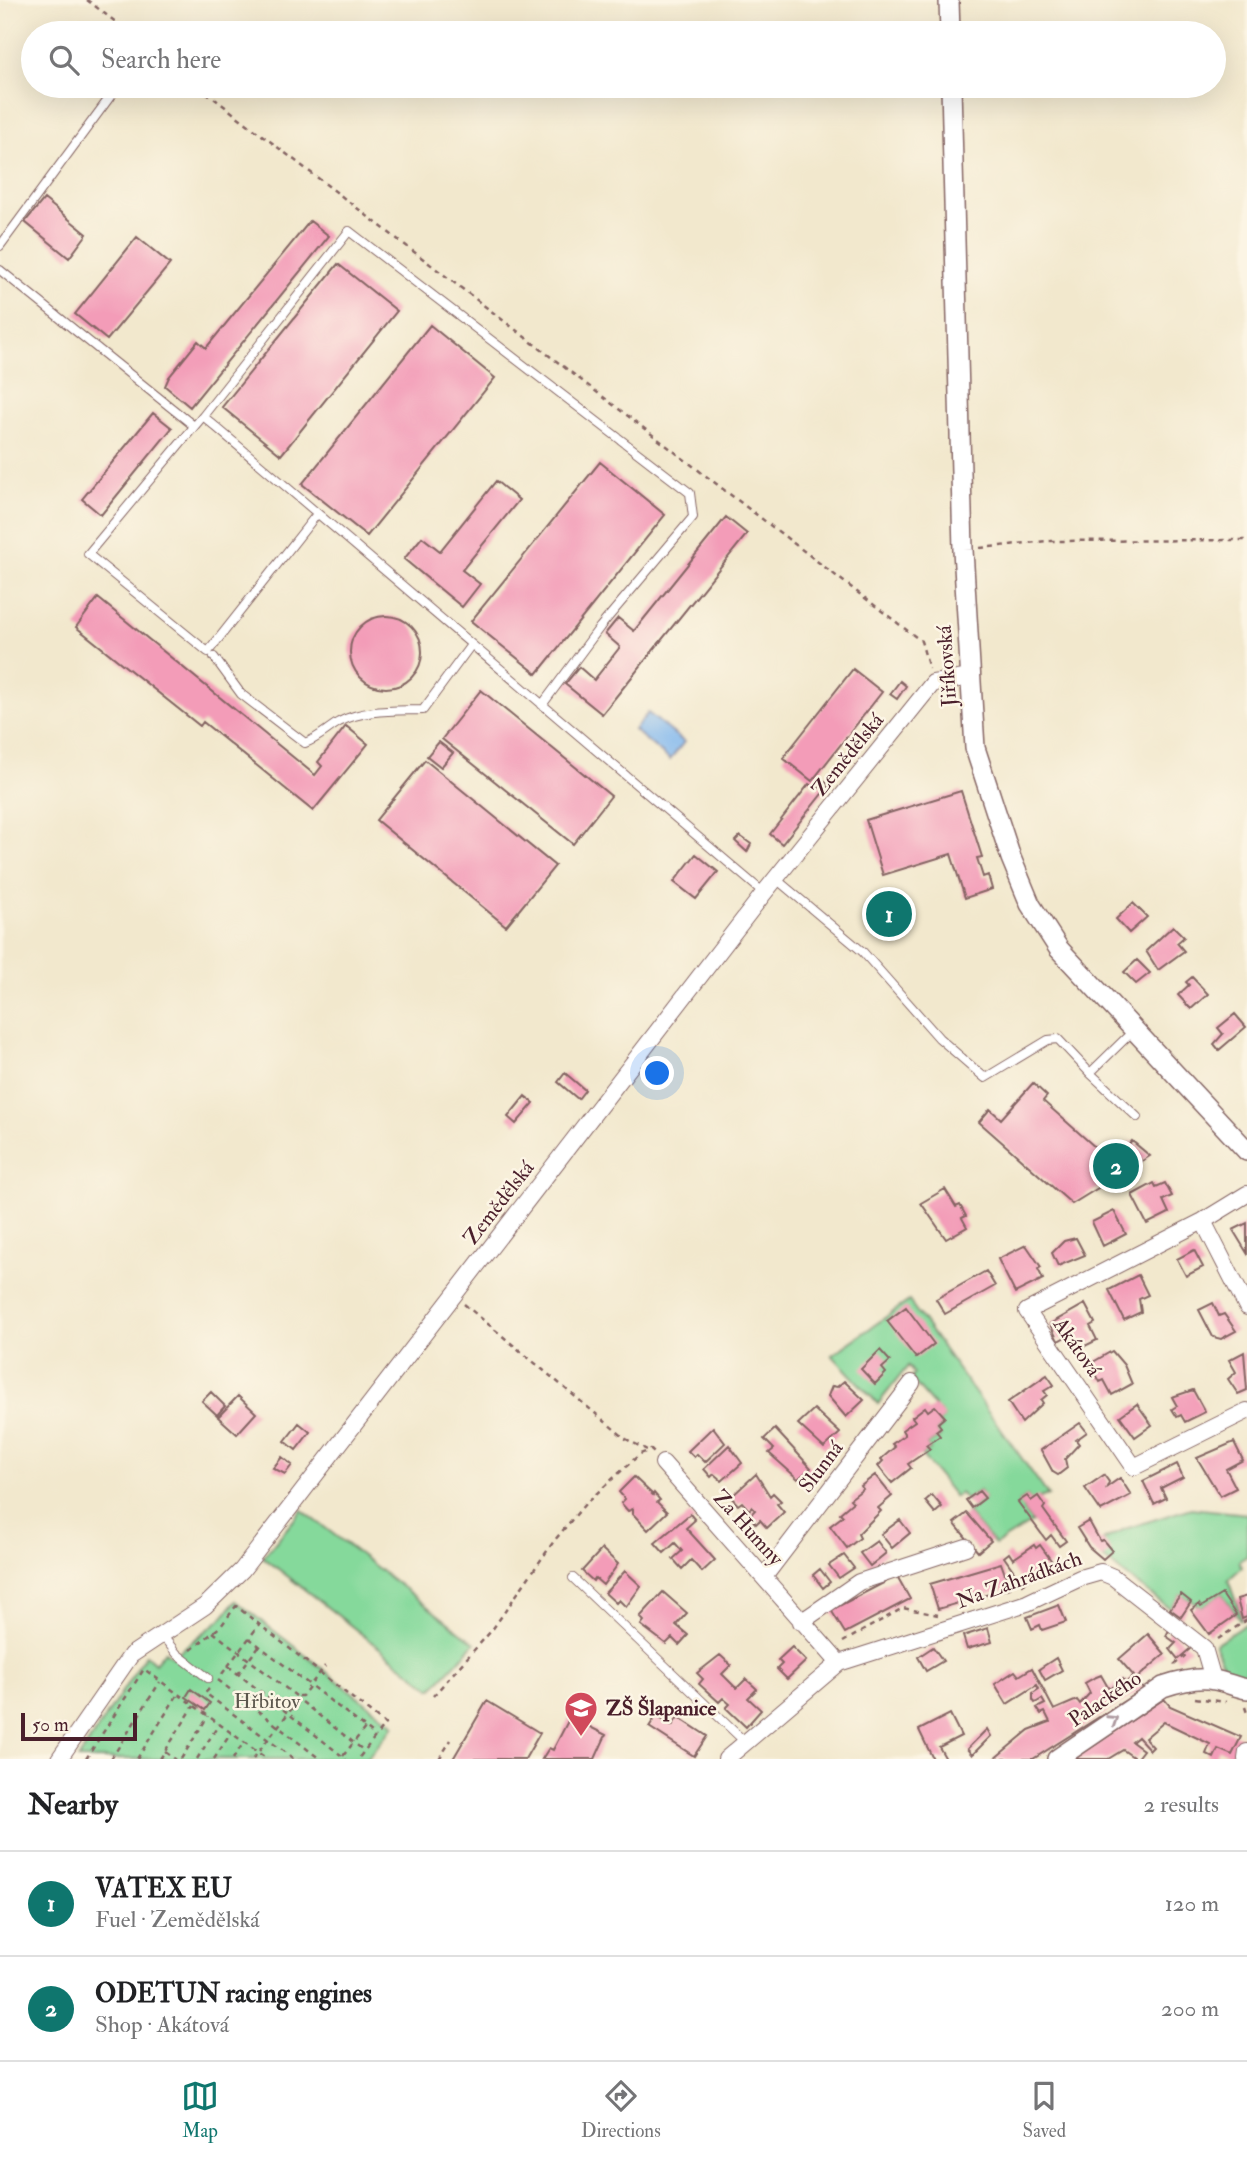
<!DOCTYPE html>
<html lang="en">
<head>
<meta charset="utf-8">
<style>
  :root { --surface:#fff; --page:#f6f6f6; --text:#202124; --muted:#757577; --line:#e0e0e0; --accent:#0f766e }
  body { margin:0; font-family:"IM FELL Double Pica",serif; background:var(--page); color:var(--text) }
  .scale { position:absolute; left:21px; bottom:18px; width:116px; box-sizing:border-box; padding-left:7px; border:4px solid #4a1f2b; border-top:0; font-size:19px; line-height:24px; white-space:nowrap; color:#4a1f2b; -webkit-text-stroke:5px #fcf5e5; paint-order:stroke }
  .you { position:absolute; left:658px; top:1074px; width:24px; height:24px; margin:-18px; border:5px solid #fff; border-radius:50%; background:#1a73e8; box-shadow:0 0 0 10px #1a73e833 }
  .badge { display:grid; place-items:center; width:46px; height:46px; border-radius:50%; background:var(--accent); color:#fff; font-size:23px; font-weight:700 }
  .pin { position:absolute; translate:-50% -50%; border:4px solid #fff; box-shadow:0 2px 7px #0006 }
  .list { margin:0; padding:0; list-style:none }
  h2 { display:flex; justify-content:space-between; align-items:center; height:91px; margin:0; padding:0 28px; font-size:30px }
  h2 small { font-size:23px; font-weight:400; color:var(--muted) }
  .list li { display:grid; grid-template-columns:46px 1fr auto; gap:21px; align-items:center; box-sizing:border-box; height:105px; padding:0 28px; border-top:2px solid var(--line) }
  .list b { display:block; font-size:26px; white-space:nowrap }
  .list p { margin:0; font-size:23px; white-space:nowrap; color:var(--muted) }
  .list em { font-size:23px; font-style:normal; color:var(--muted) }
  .icon { flex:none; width:38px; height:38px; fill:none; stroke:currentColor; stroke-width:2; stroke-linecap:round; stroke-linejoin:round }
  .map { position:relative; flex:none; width:1247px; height:1759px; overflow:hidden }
  .search { position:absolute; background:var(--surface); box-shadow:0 7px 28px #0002; left:21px; right:21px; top:21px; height:77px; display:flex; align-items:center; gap:18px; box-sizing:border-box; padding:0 24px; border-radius:38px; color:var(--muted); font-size:26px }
  .sheet { height:301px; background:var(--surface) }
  nav { display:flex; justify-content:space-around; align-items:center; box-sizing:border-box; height:98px; border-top:2px solid var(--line); background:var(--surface); font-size:19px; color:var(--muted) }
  nav a { display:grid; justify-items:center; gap:4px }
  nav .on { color:var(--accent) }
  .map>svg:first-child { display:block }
  .green { fill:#85d99b; stroke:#687c63; stroke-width:2 }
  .water { fill:#7eb6ee; stroke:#646a8c; stroke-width:2 }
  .building { fill:#f39cb8 }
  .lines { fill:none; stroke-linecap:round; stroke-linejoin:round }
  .service-casing { stroke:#856564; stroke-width:10 }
  .minor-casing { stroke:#856564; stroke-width:18 }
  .tertiary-casing { stroke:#856564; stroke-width:22 }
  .path { stroke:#856564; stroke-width:2.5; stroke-dasharray:5 5; stroke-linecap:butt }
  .service { stroke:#fff; stroke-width:8 }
  .minor { stroke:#fff; stroke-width:16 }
  .tertiary { stroke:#fff; stroke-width:19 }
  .oneway { stroke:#ae9aa0 }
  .labels { text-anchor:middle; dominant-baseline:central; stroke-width:5; stroke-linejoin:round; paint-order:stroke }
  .street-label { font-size:21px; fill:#4a1f2b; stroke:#fcf5e5 }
  .park-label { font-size:21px; fill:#5c574d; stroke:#fcf5e5 }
  .poi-label { font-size:21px; font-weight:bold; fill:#4a1f2b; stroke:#fcf5e5; text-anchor:start }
</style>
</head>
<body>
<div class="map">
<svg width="1247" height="1759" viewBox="0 0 1247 1759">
  <rect width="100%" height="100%" fill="#fcf5e5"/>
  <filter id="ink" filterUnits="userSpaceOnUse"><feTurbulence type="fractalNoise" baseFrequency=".0143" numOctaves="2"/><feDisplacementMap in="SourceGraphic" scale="14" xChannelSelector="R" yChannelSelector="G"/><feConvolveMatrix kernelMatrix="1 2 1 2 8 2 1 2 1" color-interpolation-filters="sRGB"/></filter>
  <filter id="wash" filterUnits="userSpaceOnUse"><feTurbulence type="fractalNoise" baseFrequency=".00686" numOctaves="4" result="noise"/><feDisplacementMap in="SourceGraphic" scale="28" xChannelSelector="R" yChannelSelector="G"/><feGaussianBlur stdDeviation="1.57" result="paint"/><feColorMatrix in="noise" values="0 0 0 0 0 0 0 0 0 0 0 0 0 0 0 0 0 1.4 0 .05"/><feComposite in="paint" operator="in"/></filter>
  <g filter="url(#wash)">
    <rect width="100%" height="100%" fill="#f2e8cd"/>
    <path class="green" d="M909,1301l139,194 -17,6 -4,-5 -8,6 13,20 -37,23 -28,-32 17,-15 -5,-7 -13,9 -6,-7 -5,4 -34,-43 9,-4 -4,-5 14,-8 -4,-6 5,-4 -3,-4 6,-6 -33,-38 3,-5 -6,-8 -30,38 -46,-49z
      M1191,1508l56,6v42l-8,5 3,6 -14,13 14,39 -2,1 -18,-26 -21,13 -20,-12 -11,14 -67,-51v-18l22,-11z
      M302,1510l173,133 -43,46 -169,-132z
      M236,1601l158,124 -27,34h-289l68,-104 9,8 10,-12 7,6 48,-37z
      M1247,1623v55c-27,-6 -23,-13 -32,-34z"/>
    <path class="water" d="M648,713l36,29 -14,18 -36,-30z"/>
    <g id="blocks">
      <path class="building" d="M44,199l43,35 -18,24 -44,-36z
        M310,221l19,15 -139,171 -25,-21 4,-9 29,-36 8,7z
        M137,237l33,27 -63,76 -32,-26z
        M338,264l59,47 -116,144 -59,-48z
        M430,325l65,53 -128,158 -65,-52z
        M153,413l19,15 -71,87 -19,-16z
        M600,462l65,53 -128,159 -66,-53z
        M496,481l23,19 -57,70 18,14 -18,23 -58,-48 18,-22 18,14z
        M726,517l21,17 -145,180 -37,-30 14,-17 15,13 26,-33 -15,-13 13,-16 16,13z
        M98,598l217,177 7,-9 -4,-4 28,-36 22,18 -55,67 -110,-89 -3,4 -124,-99z
        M350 652a36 36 0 1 1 72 0a36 36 0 1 1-72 0Z
        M853,669l29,23 -70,89 -29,-23z
        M900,681l6,5 -9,13 -7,-5z
        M481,690l130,106 -38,48 -131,-105z
        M439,742l14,11 -12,14 -14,-11z
        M425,760l130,106 -49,60 -130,-106z
        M824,781l5,4 -47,59 -12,-10 39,-50 8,6z
        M961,791l21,66 -5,1 6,19 5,-2 4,14 -27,9 -14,-44 -68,21 -17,-55z
        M740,836l11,8 -4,8 -12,-11z
        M696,854l22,18 -22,27 -22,-17z
        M1133,903l14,14 -18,16 -13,-14z
        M1173,926l11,11 -7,6 7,8 -26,19 -12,-19z
        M1137,960l13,13 -14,11 -12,-12z
        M1192,977l16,17 -17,15 -13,-14 11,-10 -3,-3z
        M1235,1014l11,13 -27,23 -5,-6 9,-10 -5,-6z
        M565,1073l20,17 -7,9 -20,-17z
        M1033,1083l14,13 -4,5 70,62 19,-22 18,15 -78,48 -93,-82 11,-13 11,10z
        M525,1096l9,7 -18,21 -8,-7z
        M1154,1183l2,4 9,-4 7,13 -9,4 6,13 -22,11 -15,-29z
        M945,1189l11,18 4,-2 6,11 -4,2 5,9 -21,12 -25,-36z
        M1114,1211l12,23 -23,12 -11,-24z
        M1247,1223v30l-14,-23z
        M1076,1238l9,17 -27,11 -6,-13 12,-12z
        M1026,1245l15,22 -3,2 5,10 -28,14 -17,-34z
        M1194,1250l9,17 -17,9 -9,-17z
        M986,1271l9,15 -50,28 -9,-15z
        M1138,1275l10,20 -9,4 2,13 -17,8 -15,-30z
        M1213,1303l6,13 5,-2 12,17 -15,8 -8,-2 -14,-27z
        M1085,1304l10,19 -5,3 7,14 -22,11 -8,-15 -9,5 -8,-17z
        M906,1307l28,37 -18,14 -29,-37z
        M880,1350l10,11 -8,7 4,5 -11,11 -14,-15z
        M1112,1351l12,14 8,19 -20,11 -8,-15 -4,2 -3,-6 -2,1 -7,-12z
        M1244,1352l3,38 -9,4 -10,-15 8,-7 -7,-12z
        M1047,1375l7,10 -10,6 3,4 -6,5 2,3 -21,20 -14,-21z
        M844,1381l20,19 -18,17 -18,-21 4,-10 5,1z
        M1193,1390l12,22 -20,10 -4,-7 -4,2 -5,-8 5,-3 -5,-9z
        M211,1392l14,14 -8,9 -15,-14z
        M238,1396l18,17 -19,21 -19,-17z
        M1137,1404l15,21 -17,12 -15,-21z
        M935,1406l10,11 -7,6 3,4 -5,4 4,5 -14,9 4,4 -22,15 3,4 -19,15 -14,-17 5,-5 -2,-2 14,-12 -3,-3 13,-9 -3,-5 13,-9 -3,-4 13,-10 3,4z
        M814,1409l26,24 -16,15 -26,-24z
        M299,1423l11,9 -14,18 -11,-9z
        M1080,1423l7,9 -11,8 3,4 -14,15 2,9 -9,7 -5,-3 -12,-22z
        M713,1427l12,16 -20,19 -8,-8 -3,3 -6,-6z
        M775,1429l36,39 -13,11 -29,-26 5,-4 -10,-10z
        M1234,1442l9,18 -17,9 10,19 -16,8 -23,-38z
        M729,1445l13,18 -20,18 -8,-7 -3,3 -7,-8z
        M282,1457l10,8 -7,9 -12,-6z
        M1177,1464l6,13 -22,11 5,10 -12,6 -11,-23z
        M756,1474l14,22 3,-3 8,8 -4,3 7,8 -17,16 -7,-8 -4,4 -7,-8 6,-6 -3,-3 -3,3 -7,-8 -4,3 -7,-8z
        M875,1475l17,21 -14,12 3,3 -23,23 2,4 -13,10 -17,-22 13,-10 -3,-3 13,-11 -3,-3 13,-10 -2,-3z
        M1104,1475l5,7 -2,5 13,-9 11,17 -30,16 -16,-23z
        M634,1477l19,18 1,-2 6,7 -3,2 10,10 -19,18 -15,-16v-5l-5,2 -7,-8 4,-4 -6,-7z
        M979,1491l6,7 -13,10 -6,-8z
        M932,1495l10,12 -7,6 -10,-12z
        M1027,1496l4,5 7,-5 7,10 -2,3 23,32 -7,5 -8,-11 -5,5 -28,-38z
        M967,1513l24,28 -13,11 -24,-29z
        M690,1514l5,6 -9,8 29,32 -13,12 -11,-12 -9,9 -9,-10 9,-8 -7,-8 -11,10 -9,-10z
        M900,1520l10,13 -18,15 -11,-14z
        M1089,1521l11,20 3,-1 9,11 -9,8 -14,-12 -12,-19z
        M877,1541l9,12 -16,13 -10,-13z
        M1034,1545l2,3 4,-3 13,18 -30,21 -19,-27 5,-4 4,6z
        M602,1549l16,15 -15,21 -8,-7 -2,3 -11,-10z
        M844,1555l10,13 -15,10 -10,-13z
        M1001,1563l9,25 -72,21 -8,-25z
        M820,1569l10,13 -7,6 -10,-13z
        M625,1571l16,15 -15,21 -7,-7 -3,3 -11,-10z
        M897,1576l13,23 -65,34 -14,-23z
        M663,1592l24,21 -11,12 12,10 -9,10 -7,-7 -6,6 -25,-19 3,-4 -4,-4z
        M1181,1594l10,8 -10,15 -11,-8z
        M1222,1594l14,21 -27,19 -18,-24 8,-6 2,3z
        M1247,1596v21l-5,2 -5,-20z
        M1059,1605l7,17 -24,8 -2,-5 -8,4 -5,-12z
        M988,1628l4,14 -25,7 -4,-13z
        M1169,1630l22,18 -13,11 -8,-10 6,-6 -10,-7z
        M1148,1634l17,20 -29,25 7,10 -110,70h-39l35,-29 21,-8 -5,-10 -4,2 -4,-6 8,-4 -3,-5 -7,4 -2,-3v-7l6,-4 -2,-4 -30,19 -12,-20 20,-13 4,5 13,-8 22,42 23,-10 3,4 10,-11 -5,-10 9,-5 7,-3 8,14 14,-10 2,4 9,-7 -15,-17z
        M792,1647l14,14 -19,18 -10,-10 5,-5 -4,-4z
        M933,1647l10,14 -17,10 -8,-14z
        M720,1655l11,10 -9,9 12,12 3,2 9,-9 11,10 -9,9 13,12 -15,17 -20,-19 4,-4 -7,-6 -4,4 -20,-18 4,-5 -6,-6z
        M1056,1658l6,12 -17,10 -6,-11z
        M191,1689l19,14 -5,7 -19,-13z
        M1164,1699l6,7 71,31 -9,18 -14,-6 -4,9 -8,-4 4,-10 -46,-22 -19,16 8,9 -3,3 -12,-13 -6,5 11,8 -7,9 -13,-9 -15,9h-34z
        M487,1701l53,32 -15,26h-72z
        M950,1714l11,22 -22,11 7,12h-13l-14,-29z
        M656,1716l16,10 6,-9 29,19 -13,20 -45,-29z
        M570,1717l36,18 -11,24h-53l7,-11 4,2z
        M987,1729l4,7 -19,19 -5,-6z"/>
    </g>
  </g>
  <g filter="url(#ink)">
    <use href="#blocks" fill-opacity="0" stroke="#856564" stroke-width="2"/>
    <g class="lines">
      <defs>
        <path id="service" d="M0,246l118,-160
          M0,270l194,156
          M203,416l-115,138 120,98 109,-138
          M214,657l27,37 64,49c14,-5 22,-14 34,-21 25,-13 56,-11 84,-12l48,-65
          M542,705l58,-78 93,-110 -3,-24 -341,-262 -146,185c186,159 373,318 561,477
          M775,878l88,74 76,86 46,40 63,-38 10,-1 32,34 43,-42
          M1090,1073l47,44
          M573,1578l172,164
          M162,1635l15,19 31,24"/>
        <path id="minor" d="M1247,1194l-44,27 -176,90 107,156 113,-56
          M1203,1221l44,86
          M663,1463l176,200
          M764,1577l148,-194
          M801,1622l58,-40 107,-35
          M59,1759l72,-104 74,-49 37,-36 522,-677 169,-210 38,-6
          M726,1759l113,-96 188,-60 53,-25 21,-6 12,5 91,71 9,31
          M1246,1759l1,-7"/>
        <path id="tertiary" d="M949,0l1,33
          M951,86l12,464 12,198 36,110 19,46 29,45 188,202
          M1057,1759l106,-72c15,-5 36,-11 51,-7 12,2 21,7 33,9"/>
      </defs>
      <use href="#service" class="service-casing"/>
      <use href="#minor" class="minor-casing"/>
      <use href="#tertiary" class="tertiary-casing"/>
      <path class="path" d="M87,0l43,33
        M198,86l723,555 8,28
        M980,548l67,-7 200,-1
        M464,1304l162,135 21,11
        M213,1632l83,64
        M249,1638l127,98
        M1218,1639l29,-19
        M843,1642l60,-34 35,7
        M191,1650l30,-24 15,-20 149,118 -27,35
        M1174,1665l13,-11
        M228,1666l118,93
        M222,1674l37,-49
        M238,1674l21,-28
        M218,1680l102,79
        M209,1689l-4,4 89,66
        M433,1696l59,-66 62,-89 31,-37 55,-50 11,-4 3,3
        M1195,1698l31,4
        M302,1702l61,48
        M1245,1707l2,6
        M165,1752l10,7
        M343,1756l22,-28
        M86,1759l58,-90 123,90
        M111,1759l49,-77
        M137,1759l41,-65
        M160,1759l34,-53
        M181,1759l27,-43
        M197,1759l22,-35
        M214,1759l17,-26
        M233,1759l11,-17
        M253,1759l43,-56v-7h6l23,-30
        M439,1759l12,-19"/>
      <use href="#service" class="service"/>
      <use href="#minor" class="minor"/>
      <use href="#tertiary" class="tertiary"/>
    </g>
    <defs><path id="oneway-chevron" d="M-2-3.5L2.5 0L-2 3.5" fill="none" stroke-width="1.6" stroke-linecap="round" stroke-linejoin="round" transform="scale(1.75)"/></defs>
    <use class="oneway" href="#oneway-chevron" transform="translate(1113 1720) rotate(-33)"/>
  </g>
  <defs>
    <symbol id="school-pin" viewBox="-11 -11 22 30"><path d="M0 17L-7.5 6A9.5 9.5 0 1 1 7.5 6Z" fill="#d1495b" stroke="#fcf5e5"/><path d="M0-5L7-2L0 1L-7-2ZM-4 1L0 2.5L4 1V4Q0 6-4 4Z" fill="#fff"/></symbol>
  </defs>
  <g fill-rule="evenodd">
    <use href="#school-pin" x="562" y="1689" width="38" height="52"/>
  </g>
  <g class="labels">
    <g class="street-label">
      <text transform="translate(947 666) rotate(-94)">Jiříkovská</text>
      <text transform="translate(848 755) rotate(-51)">Zemědělská</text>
      <text transform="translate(499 1203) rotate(-52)">Zemědělská</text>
      <text transform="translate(1077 1347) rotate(55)">Akátová</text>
      <text transform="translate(821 1467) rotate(-53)">Slunná</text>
      <text transform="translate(748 1528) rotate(48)">Za Humny</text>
      <text transform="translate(1019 1580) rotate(-20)">Na Zahrádkách</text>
      <text transform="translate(1105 1699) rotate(-34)">Palackého</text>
    </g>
    <g class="park-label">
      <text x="267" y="1701">Hřbitov</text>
    </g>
    <g class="poi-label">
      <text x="606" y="1708">ZŠ Šlapanice</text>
    </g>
  </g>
</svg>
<div class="scale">50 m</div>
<div class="you"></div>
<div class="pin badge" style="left:889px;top:914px">1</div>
<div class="pin badge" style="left:1116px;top:1166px">2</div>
<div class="search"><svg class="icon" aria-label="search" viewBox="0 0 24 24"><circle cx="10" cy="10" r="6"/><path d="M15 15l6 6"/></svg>Search here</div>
</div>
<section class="sheet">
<h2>Nearby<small>2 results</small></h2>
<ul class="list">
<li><span class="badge">1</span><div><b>VATEX EU</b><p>Fuel · Zemědělská</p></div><em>120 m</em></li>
<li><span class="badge">2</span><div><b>ODETUN racing engines</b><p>Shop · Akátová</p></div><em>200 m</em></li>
</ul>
</section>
<nav>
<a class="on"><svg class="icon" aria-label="map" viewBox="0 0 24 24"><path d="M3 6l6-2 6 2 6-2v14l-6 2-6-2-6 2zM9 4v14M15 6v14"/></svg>Map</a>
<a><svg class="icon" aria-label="directions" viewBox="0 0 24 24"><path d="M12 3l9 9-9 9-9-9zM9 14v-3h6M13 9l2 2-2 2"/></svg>Directions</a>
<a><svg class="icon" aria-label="saved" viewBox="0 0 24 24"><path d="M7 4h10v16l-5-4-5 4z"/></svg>Saved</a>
</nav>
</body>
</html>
